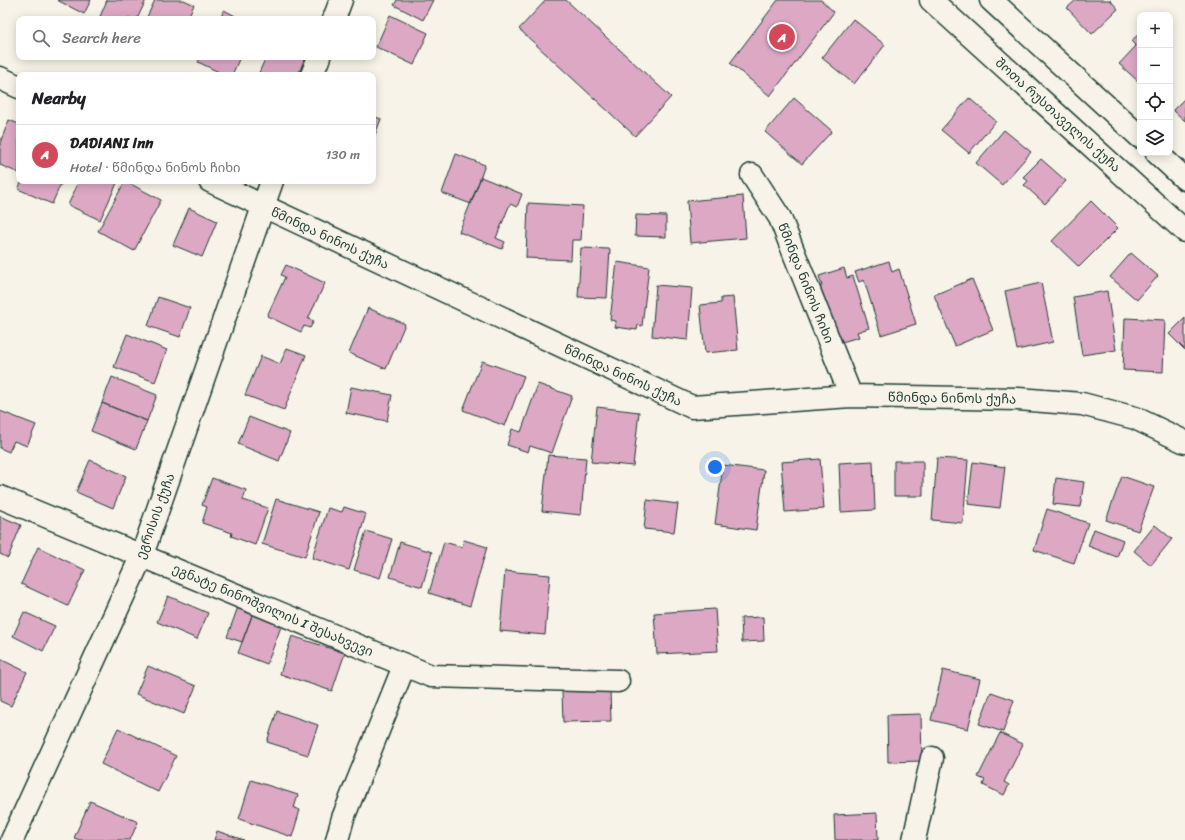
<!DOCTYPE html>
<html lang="en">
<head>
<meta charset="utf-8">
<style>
  :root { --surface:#fff; --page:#f2f2f2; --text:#202124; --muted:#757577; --line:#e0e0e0; --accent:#d1495b }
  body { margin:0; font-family:Sriracha,"Noto Sans Georgian",sans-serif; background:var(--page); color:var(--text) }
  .controls { position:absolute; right:12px; top:12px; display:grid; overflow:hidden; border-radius:8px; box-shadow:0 2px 10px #0003 }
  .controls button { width:36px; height:36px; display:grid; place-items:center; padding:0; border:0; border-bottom:1px solid var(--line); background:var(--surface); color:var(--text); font:20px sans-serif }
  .you { position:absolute; left:715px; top:467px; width:14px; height:14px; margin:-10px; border:3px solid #fff; border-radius:50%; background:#1a73e8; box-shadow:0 0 0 6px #1a73e833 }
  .badge { display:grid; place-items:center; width:26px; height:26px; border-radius:50%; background:var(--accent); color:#fff; font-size:13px; font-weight:700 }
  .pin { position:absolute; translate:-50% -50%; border:2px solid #fff; box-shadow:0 1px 4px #0006 }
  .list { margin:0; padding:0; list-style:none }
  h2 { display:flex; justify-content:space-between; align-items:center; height:52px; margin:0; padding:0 16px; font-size:17px }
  h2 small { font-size:13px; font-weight:400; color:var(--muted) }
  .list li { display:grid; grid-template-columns:26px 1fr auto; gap:12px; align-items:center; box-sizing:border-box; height:60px; padding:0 16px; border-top:1px solid var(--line) }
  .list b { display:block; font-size:15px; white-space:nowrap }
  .list p { margin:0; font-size:13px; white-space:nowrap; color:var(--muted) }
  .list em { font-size:13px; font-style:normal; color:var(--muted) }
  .icon { flex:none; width:22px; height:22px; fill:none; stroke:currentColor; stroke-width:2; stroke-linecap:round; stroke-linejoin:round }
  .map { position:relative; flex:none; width:1185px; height:840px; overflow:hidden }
  .search { position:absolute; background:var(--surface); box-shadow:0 2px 10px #0003; left:16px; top:16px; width:360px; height:44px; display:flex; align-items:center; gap:10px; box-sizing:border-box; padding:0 14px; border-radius:8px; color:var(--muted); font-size:15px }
  .panel { position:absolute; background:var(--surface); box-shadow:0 2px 10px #0003; left:16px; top:72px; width:360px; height:112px; border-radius:8px }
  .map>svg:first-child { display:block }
  .building { fill:#dca8c4; stroke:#1f3d34 }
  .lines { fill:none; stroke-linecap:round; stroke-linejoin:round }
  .street-casing { stroke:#1f3d34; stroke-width:25 }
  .secondary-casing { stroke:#1f3d34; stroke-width:25 }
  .street { stroke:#f7f3e8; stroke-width:22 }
  .secondary { stroke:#f7f3e8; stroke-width:22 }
  .labels { text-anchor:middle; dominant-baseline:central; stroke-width:3; stroke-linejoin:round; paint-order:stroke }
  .street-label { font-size:13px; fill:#1f3d34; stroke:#f7f3e8 }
</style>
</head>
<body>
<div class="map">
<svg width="1185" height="840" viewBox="0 0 1185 840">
  <rect width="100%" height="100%" fill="#f7f3e8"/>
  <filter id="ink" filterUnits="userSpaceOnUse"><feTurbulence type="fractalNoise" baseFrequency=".025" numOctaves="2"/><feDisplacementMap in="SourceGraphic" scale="8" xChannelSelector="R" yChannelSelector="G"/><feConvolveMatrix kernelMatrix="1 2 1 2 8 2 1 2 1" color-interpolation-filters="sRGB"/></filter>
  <g filter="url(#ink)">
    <path class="building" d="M57,0h34l-7,14z
      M107,0h39l-9,19h-38z
      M155,0h29l10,5 -7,14h-41z
      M397,0h36l-10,20 -29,-15z
      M546,0h20l105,97 -36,39 -116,-107z
      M778,0h43l13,12 -64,84 -40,-33z
      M1076,0h34l8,9 -26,25 -25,-26z
      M224,10l17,9h-21z
      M390,15l38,18 -14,32 -38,-18z
      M853,19l32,26 -31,39 -32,-26z
      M1139,34l1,1v48l-21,-19 17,-18 -5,-5z
      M201,57h39l-8,18h-7l-27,-13z
      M266,57h36l3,1 -7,17h-40z
      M794,98l38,33 -30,33 -37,-32z
      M969,98l27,23 -27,32 -28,-23z
      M1185,98v23l-12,-11z
      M373,116l8,3 -8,21z
      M9,120l10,4v49l-19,-8v-22z
      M1004,130l27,22 -29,33 -26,-22z
      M456,154l29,11 -14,39 -29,-11z
      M1041,159l25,22 -21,23 -21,-19 4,-4 -5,-4z
      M481,177l41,17 -5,13 -7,-3 -14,34 9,4 -3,7 -43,-17z
      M22,181h40l-10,23 -34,-15z
      M79,181h39l-18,39 -32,-15z
      M125,181l36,19 -27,51 -36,-20z
      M743,196l3,42 -56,5 -3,-42z
      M1091,201l27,27 -39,39 -27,-26z
      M528,203l55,3 -2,34h-9l-1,20 -45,-2z
      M189,208l28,13 -15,36 -29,-12z
      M636,215l30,1v21l-31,-1z
      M581,248l29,1 -3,49 -29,-1z
      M1131,253l27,23 -21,24 -27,-23z
      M889,261l3,11 7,-3 17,55 -35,11 -17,-55 -5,2 -4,-10z
      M617,262l32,5 -7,59 -4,-1 -1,5 -22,-3 1,-6 -6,-1z
      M286,265l39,18 -17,36 6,2 -4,7 -6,-2 -3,6 -34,-16 18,-39 -4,-2z
      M844,268l3,10 6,-2 16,52 -12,4 2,5 -24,7 -18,-57 5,-1 -3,-10z
      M972,279l21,51 -38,16 -21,-51z
      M1041,283l12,59 -36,8 -12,-59z
      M656,285l36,3 -4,52 -36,-4z
      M1107,291l9,59 -34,5 -9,-58z
      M158,297l32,11 -10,29 -32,-11z
      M733,297l5,53 -33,3 -5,-48 21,-2v-5z
      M368,308l37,16 -19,45 -37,-16z
      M1125,318l40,2 -2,52 -40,-2z
      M1185,318v32l-16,-16z
      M127,334l40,16 -12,32 -41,-15z
      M287,348l19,7 -22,55 -39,-15 16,-39 19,8z
      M482,361l42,15 -19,50 -42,-16z
      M112,377l45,18 -10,26 -45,-18z
      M538,384l34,12 -20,57 -22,-7 -2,6 -21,-7 5,-16 9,3z
      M351,387l41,8 -5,26 -41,-8z
      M102,403l45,18 -11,28 -45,-18z
      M597,407l42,5 -6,54 -42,-4z
      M0,411l36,14 -9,21 -13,-5 -5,11 -9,-4z
      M249,417l41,16 -11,28 -41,-17z
      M548,455l38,3 -5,57 -39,-4z
      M937,458l31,2 -5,63 -31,-3z
      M820,459l4,50 -39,3 -4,-50z
      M90,460l36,16 -13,32 -37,-16z
      M873,461l2,49 -34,2 -2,-49z
      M894,461h29v35h-29z
      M973,462l32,5 -5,41 -32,-4z
      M723,465l41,5 -8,60 -41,-6z
      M1122,476l32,11 -16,44 -32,-11z
      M212,478l34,12 -3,10 25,8 -13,37 -24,-9 1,-3 -30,-10 5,-16 -5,-2z
      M1056,478l28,4 -4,25 -27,-3z
      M276,499l43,13 -14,45 -43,-13z
      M647,500l31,4 -4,28 -30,-3z
      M344,507l22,7 -17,56 -37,-12 16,-50 14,4z
      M1047,509l41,14 -14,40 -40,-13z
      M0,516l21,9 -13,33 -8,-4z
      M1155,525l17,14 -21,26 -17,-14z
      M1094,529l29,11 -6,17 -29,-11z
      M366,531l26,8 -12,39 -26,-8z
      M464,540l23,7 -17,59 -41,-13 15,-51 18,5z
      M400,542l32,10 -10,35 -32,-10z
      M38,547l47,23 -17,36 -47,-22z
      M505,571l45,4 -5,60 -45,-4z
      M168,596l40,17 -11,26 -40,-17z
      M238,607l15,6 -11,29 -15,-5z
      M715,609l3,42 -61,3 -3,-41z
      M24,612l31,14 -12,25 -30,-15z
      M253,613l29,11 -15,40 -29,-11z
      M763,617l1,24 -22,1 -1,-24z
      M292,636l53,17 -13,38 -52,-17z
      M0,659l27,13 -16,34 -11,-5z
      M148,666l48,20 -12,28 -48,-20z
      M943,670l37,9 -12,50 -37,-9z
      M610,690l1,31 -48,1 -1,-31z
      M991,692l23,8 -11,32 -24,-8z
      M277,711l41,14 -10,30 -41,-13z
      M921,714l1,47 -34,1 -1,-47z
      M118,728l58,28 -18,36 -57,-28z
      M1000,733l23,11 -19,38 5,3 -5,10 -21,-10 2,-5 -7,-3z
      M251,780l47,15 -4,13 6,2 -8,27 -53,-18z
      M90,801l48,21 -8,18h-50l-6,-2z
      M877,813l1,27h-43l-1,-25z
      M217,831l27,9h-30z"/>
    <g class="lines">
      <defs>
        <path id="street" d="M334,19l7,-19
          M312,75l7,-18
          M0,78l19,9
          M752,175l28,43 71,178
          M210,181l482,226 159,-11 167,3 64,5 53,14 50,24
          M0,497l431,179 187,5
          M12,840l130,-285 130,-374
          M337,840l6,-22 61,-152
          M914,840l18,-82"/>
        <path id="secondary" d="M931,0l254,231
          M991,0l149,137
          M1157,153l28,26"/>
      </defs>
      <use href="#street" class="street-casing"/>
      <use href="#secondary" class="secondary-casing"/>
      <use href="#street" class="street"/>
      <use href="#secondary" class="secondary"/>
    </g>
  </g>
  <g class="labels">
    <g class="street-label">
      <text transform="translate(1058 115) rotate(42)">შოთა რუსთაველის ქუჩა</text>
      <text transform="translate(330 238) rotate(25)">წმინდა ნინოს ქუჩა</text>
      <text transform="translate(806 283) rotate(68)">წმინდა ნინოს ჩიხი</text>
      <text transform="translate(623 375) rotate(25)">წმინდა ნინოს ქუჩა</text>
      <text transform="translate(952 398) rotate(1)">წმინდა ნინოს ქუჩა</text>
      <text transform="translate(155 516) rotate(-70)">ეგრისის ქუჩა</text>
      <text transform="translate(273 610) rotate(23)">ეგნატე ნინოშვილის I შესახვევი</text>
    </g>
  </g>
</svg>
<div class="controls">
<button>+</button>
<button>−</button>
<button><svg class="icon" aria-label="locate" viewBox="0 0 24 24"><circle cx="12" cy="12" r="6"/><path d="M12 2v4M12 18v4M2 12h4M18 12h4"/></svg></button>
<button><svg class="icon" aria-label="layers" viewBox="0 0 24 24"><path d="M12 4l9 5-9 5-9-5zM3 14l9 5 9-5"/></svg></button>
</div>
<div class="you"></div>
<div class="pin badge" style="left:782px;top:37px">A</div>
<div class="search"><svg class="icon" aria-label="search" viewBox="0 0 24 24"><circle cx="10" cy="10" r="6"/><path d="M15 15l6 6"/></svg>Search here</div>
<section class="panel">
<h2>Nearby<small></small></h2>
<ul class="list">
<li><span class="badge">A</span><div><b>DADIANI Inn</b><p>Hotel · წმინდა ნინოს ჩიხი</p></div><em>130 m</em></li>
</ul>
</section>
</div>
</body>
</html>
